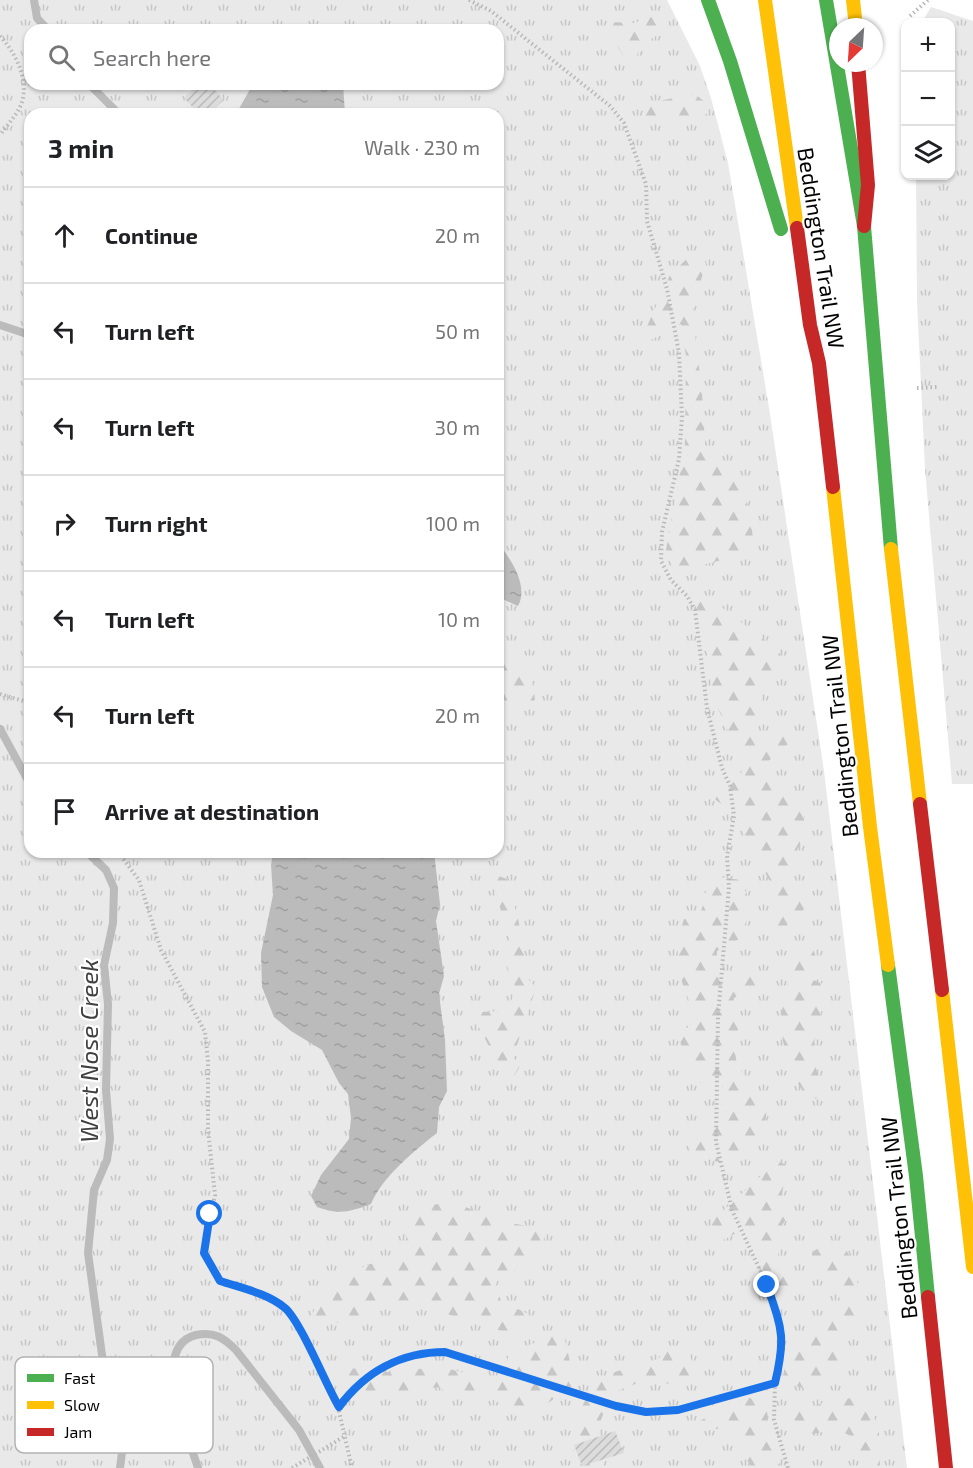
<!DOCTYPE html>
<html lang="en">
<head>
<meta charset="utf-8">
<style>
  :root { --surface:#fff; --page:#f2f2f2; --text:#202124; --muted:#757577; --line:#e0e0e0 }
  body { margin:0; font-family:"Exo 2",sans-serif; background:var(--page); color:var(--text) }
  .controls { position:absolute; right:18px; top:18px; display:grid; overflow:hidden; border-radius:12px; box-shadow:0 2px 4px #0004 }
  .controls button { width:54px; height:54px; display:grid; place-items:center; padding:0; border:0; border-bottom:2px solid var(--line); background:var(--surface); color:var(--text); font:30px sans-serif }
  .compass { position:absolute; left:829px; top:18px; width:54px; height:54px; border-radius:50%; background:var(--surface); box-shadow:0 2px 4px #0004; rotate:205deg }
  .stop { position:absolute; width:18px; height:18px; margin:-14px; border:4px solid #1a73e8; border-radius:50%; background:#fff }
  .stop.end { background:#1a73e8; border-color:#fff; box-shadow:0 2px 6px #0008 }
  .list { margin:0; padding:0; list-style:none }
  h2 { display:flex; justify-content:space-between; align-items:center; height:78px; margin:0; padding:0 24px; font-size:26px }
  h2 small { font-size:20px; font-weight:400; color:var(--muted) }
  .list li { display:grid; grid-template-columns:39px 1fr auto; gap:18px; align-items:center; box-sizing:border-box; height:96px; padding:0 24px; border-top:2px solid var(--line) }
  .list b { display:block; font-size:22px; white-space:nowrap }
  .list em { font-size:20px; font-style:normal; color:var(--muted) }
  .icon { flex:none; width:33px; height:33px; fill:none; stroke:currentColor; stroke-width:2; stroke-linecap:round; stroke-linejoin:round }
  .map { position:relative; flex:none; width:973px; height:1468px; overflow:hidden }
  .search { position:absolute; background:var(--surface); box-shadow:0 2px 4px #0004; left:24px; top:24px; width:480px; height:66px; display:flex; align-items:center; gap:15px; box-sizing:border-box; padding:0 21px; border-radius:18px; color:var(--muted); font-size:22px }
  .panel { position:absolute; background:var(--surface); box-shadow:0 2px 4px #0004; left:24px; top:108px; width:480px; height:750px; border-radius:18px }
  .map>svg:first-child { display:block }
  .grass { fill:url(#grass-tufts); fill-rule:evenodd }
  .forest { fill:url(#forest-firs) }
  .water { fill:url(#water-ripples) }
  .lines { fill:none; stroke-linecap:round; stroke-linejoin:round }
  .stream { stroke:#bbb; stroke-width:8 }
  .building { fill:url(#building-hatch) }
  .path { stroke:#b8b8b8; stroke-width:4; stroke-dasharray:1.5 3; stroke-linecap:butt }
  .fast { stroke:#4caf50; stroke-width:14 }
  .slow { stroke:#ffc107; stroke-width:14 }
  .jam { stroke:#c62828; stroke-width:14 }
  .route { stroke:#1a73e8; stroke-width:8 }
  .labels { text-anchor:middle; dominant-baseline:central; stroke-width:4.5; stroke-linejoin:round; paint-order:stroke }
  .street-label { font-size:22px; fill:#000; stroke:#fff }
  .water-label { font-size:24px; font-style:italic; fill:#3f3f3f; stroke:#fff }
  .key { fill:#fff; stroke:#b2b2b2; stroke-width:1.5 }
  .key-label { font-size:16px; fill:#000 }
</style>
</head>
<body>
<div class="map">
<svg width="973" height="1468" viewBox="0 0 973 1468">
  <defs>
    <pattern id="grass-tufts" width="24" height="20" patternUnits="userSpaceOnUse" patternTransform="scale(1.5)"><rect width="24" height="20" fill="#e9e9e9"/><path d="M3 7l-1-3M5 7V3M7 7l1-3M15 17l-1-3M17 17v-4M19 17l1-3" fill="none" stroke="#c6c6c6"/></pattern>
    <pattern id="forest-firs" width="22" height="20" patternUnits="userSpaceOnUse" patternTransform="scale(1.5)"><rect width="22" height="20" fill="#e9e9e9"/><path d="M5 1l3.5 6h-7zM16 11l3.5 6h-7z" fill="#c6c6c6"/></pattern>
    <pattern id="water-ripples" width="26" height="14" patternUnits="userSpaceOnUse" patternTransform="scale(1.5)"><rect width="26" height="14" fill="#bbb"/><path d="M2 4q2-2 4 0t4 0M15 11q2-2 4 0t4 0" fill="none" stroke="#9f9f9f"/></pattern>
    <pattern id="building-hatch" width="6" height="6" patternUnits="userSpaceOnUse" patternTransform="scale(1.5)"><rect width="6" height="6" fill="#dcdcdc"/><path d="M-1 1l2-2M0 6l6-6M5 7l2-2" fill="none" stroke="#bbb"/></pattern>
  </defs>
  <rect width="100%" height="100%" fill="#fff"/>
  <path class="grass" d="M0,0h667l33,66 11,32 17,65 41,245 55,363 83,697h-907zM30,30h468v54h-468zM30,114h468v738h-468z
    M931,7l42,14v763h-21l-27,-315 -8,-168 -1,-125h34v-154h-28z"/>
  <path class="forest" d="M661,13l8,4 -1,11 -28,18 -4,12 -10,2 -21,-33 4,-5 25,1z
    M695,94l10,8 2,12 -53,10 -10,-4 -2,-16z
    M694,252l8,4 4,8 -14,45 10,83 4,68 34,17 11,41 3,34 -80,20 -8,-22 19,-106 1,-88 -5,-32 -30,16 -7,-7 26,-58z
    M697,596h10l72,55 2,6 -18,33 -7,52 32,-7v9l-22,19c1,28 13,22 34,29 8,37 6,47 -15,78l3,9 20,11 3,12 -22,20 -7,13 -18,-7 12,-17 3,-13 -41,-75 2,-17 -17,-1 -10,-7 2,-11 25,-9 3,-12 -31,-72 -6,-62 -12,-30z
    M504,659c24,12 28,12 31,41 -11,12 -23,5 -37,4v-41z
    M496,875l11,4c8,31 20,63 17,95l12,14 -23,69 7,9 -6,10 -8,2 -31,-58 4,-8 28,-1 9,-22 -9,-23 2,-28 -16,-54z
    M712,876l29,4 10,25 -10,33 -24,13 -1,20h38l5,13 -25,14 -2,13 8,10c-3,15 -7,28 -3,42 5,17 38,35 27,61 -5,11 -22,31 -29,43l-36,-11 -10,-7 1,-13 12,-12 19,-2 2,-42 -29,3 -16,-47 19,-17c-17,-38 -26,-59 -13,-100l15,-2c6,-14 4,-24 13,-41z
    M808,942l7,13 -6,23 18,8 -15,66 9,37 -2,8 -7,3c-18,-11 -32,-59 -31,-80 2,-24 11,-49 16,-73z
    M777,1161l7,3 9,15 -10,9 -2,9 9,16 -15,23 7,34 10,15 2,13 -9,8 -6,-1 -33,-77 -25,13 -11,-12 4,-10z
    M458,1204l40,16 47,10c-2,30 -19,39 -47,45l-2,10 5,16 27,13 -1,14 -9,6 -25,-5 -89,-29 -25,9 -13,11 -52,5 -4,-8c14,-22 27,-35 51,-49 18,-11 35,0 48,-25l-11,-24c16,-18 38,-14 60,-15z
    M829,1242l14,3 12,20 7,48 -23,23v8l8,10 -5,12 -15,7 -4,12 -10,6 -31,-9 4,-22 41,-40 15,-10c-3,-23 -12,-33 -30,-47v-11z
    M563,1331l12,53 -34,24 -24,3 -39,-18 -31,4 -6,-10 -56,6 -11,6 -40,-29 7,-3 55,6 41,-7 57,14 18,-28z
    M668,1348l21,6 8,19 -3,11 -56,-1 -27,10 -13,35 6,40h-33l6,-50 16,-35 15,-9 50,-15z
    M748,1398l14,1 5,6 1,22 13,41h-29l-7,-11 -10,-30c-13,-1 -24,5 -37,3l-3,-7z
    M837,1398l31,1 11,33 1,36h-21l1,-26c-21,-18 -41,-8 -65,-5l-8,-8 2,-14z"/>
  <path class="water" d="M253,84h90l2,30h-109z
    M498,543c13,16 31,43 20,63l-20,-9z
    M273,852h161l6,52 -4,17 8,55 -5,18 6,46 2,51 -8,16 -2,26c-24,19 -54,43 -66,71 -21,8 -33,11 -54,3l-6,-11 10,-21 28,-36 2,-21 -3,-24 -9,-11 -17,-33 -31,-19 -17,-14 -12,-30 -1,-34 12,-58 -2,-30z"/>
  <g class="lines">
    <path class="stream" d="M34,0l3,18 11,12
      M89,84l30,30
      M0,325l30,10
      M0,729l30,55
      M87,852l19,18 8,18 -1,35 -9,42 4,39 -2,86 4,49 -3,21 -13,30 -6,63 15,109 6,22 11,22 5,23 -5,39
      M198,1468c-9,-30 -50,-121 -2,-133 18,-4 28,3 40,15l63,80 21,38"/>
  </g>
  <path class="building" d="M199,84h10l15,16 -16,14h-9l-15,-16z
    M615,1431l9,22 -42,13 -8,-21z"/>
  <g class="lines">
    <path class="path" d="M469,0l22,11 119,95 14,17 22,61 1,37 20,68 12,64 3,64 -3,42 -17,73 -1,29 10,19 16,16 8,14 12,98 15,60 8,18 4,30 -7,40 2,31 -11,129 -2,126 16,68 35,75 14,41 2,23 -8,34 -1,37 14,48
      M910,16l18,-16
      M0,36c15,16 29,43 22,66 -4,12 -15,23 -22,33
      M917,388l20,-1
      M0,694l30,9
      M118,852l21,28 22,70 44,82 3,29v69l7,65 -11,58 16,28 42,14 23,13 10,13 43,86 14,61
      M338,1407c27,-35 63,-55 107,-56l171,55 31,6 31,-2 97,-27
      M292,1468l53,-32"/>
    <path class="fast" d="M708,0l22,61 51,168
      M826,0l38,226 27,323
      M888,965l28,211 12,121"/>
    <path class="slow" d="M765,0l32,228
      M853,0l3,27
      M833,487l37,340 18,138
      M891,549l29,255
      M942,990l31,277"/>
    <path class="jam" d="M858,63l10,122 -4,41
      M797,228l13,97 9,38 14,124
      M920,804l22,186
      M928,1297l18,171"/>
  </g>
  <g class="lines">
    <path class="route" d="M210,1214l-6,39 16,28c21,7 47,12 65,27 16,14 41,77 54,99 26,-35 62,-55 106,-55l171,54 30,6 32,-2 97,-27c11,-46 7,-54 -8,-98"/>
  </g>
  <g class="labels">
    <g class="street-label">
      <text transform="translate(822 248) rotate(81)">Beddington Trail NW</text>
      <text transform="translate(839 736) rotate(-96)">Beddington Trail NW</text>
      <text transform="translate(898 1218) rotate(-96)">Beddington Trail NW</text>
    </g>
    <g class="water-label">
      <text transform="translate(88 1051) rotate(-90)">West Nose Creek</text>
    </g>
  </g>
  <rect x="15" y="1357" width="198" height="96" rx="9" class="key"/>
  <rect x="27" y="1374" width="27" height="8" fill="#4caf50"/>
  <rect x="27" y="1401" width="27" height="8" fill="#ffc107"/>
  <rect x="27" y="1428" width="27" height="8" fill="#c62828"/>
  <g class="key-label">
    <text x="64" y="1384">Fast</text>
    <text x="64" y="1411">Slow</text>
    <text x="64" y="1438">Jam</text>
  </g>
</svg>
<div class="controls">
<button>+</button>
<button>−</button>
<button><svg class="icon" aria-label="layers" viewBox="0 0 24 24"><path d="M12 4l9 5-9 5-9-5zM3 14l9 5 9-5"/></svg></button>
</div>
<svg class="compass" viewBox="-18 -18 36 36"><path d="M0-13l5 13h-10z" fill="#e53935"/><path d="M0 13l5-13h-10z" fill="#757577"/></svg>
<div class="stop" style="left:210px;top:1214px"></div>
<div class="stop end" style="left:767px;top:1285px"></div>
<div class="search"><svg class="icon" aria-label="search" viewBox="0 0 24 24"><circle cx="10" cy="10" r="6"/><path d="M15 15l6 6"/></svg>Search here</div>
<section class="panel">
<h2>3 min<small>Walk · 230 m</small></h2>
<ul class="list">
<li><svg class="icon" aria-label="ahead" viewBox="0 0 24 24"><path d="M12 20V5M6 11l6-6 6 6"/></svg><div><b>Continue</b></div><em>20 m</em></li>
<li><svg class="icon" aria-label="left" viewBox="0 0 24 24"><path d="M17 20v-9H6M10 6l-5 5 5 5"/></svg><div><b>Turn left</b></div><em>50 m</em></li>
<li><svg class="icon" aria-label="left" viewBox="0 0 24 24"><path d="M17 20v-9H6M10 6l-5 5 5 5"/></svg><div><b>Turn left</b></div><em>30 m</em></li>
<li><svg class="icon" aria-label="right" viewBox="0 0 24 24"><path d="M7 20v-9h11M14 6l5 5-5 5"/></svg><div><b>Turn right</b></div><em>100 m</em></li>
<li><svg class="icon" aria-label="left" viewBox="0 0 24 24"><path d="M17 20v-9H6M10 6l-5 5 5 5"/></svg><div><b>Turn left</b></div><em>10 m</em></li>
<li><svg class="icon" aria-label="left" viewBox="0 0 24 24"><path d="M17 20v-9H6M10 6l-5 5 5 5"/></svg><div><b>Turn left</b></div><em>20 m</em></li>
<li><svg class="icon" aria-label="arrive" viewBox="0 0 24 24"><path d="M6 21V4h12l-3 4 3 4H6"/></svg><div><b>Arrive at destination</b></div></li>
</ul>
</section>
</div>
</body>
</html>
